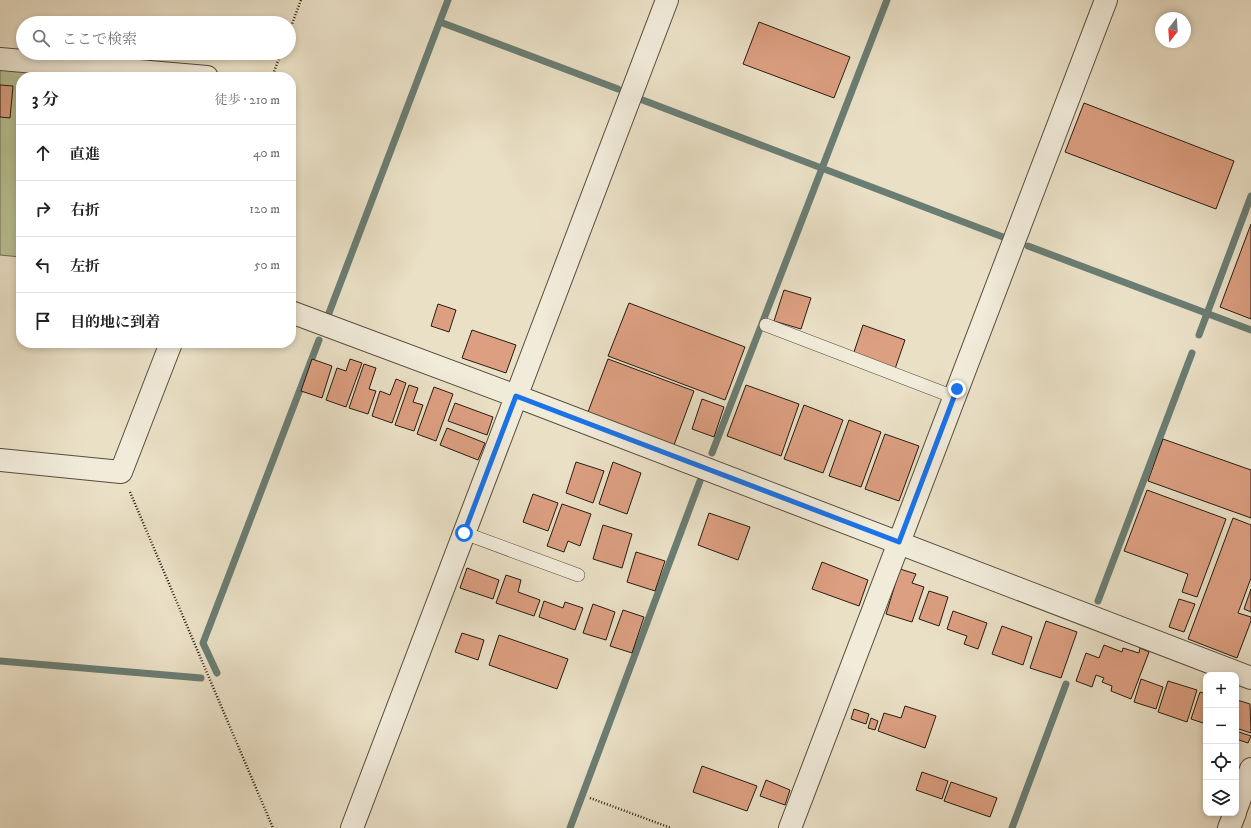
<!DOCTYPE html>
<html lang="ja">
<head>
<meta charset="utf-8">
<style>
  :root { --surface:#fff; --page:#f2f2f2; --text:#202124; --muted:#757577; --line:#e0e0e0 }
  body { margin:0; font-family:"IM FELL DW Pica","Noto Serif JP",serif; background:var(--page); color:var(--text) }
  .controls { position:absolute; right:12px; bottom:12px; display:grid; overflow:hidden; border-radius:8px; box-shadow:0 2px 6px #0003 }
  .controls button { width:36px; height:36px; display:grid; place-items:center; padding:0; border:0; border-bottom:1px solid var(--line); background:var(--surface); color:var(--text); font:20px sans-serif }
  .compass { position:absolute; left:1155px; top:12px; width:36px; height:36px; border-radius:50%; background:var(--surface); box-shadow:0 2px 6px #0003; rotate:197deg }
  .stop { position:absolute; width:12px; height:12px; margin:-9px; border:3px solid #1a73e8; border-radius:50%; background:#fff }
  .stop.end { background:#1a73e8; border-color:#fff; box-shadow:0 1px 4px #0008 }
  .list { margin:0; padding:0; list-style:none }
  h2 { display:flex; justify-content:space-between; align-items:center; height:52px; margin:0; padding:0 16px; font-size:17px }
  h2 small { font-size:13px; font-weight:400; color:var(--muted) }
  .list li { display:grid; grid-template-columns:26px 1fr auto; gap:12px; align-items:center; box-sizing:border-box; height:56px; padding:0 16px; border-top:1px solid var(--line) }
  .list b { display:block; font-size:15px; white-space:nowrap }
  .list em { font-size:13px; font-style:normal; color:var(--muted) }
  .icon { flex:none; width:22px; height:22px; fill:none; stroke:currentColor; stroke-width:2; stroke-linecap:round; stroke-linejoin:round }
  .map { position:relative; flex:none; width:1251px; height:828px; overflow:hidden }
  .search { position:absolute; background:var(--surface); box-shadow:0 2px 6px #0003; left:16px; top:16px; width:280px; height:44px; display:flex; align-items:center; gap:10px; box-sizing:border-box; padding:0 14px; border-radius:22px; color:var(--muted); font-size:15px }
  .panel { position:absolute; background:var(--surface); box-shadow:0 2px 6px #0003; left:16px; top:72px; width:280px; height:276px; border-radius:16px }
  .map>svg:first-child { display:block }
  .green { fill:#b8c294; stroke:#6f6f52 }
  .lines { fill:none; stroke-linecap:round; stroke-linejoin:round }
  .stream { stroke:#6a7d73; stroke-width:7 }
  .building { fill:#dc9f81; stroke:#261c10 }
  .lane-casing { stroke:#574d3e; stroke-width:14 }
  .street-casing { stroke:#574d3e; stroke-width:24 }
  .path { stroke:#261c10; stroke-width:2.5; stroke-dasharray:1 2; stroke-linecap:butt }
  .lane { stroke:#f1ebda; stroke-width:13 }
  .street { stroke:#f1ebda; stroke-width:22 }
  .route { stroke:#1a73e8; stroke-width:5 }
</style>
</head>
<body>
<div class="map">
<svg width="1251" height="828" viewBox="0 0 1251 828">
  <rect width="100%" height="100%" fill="#eae0c6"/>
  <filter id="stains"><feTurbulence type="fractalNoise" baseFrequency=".005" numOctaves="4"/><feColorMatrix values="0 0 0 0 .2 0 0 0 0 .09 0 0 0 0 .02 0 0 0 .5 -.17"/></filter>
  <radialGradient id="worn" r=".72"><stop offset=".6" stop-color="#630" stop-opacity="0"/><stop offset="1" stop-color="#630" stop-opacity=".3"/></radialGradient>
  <path class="green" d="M0,66l118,11h-97v180l-21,-2z"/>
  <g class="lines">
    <path class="stream" d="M440,22l178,67
      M640,99l363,138
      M1028,246l223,84
      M329,313l119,-313
      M1199,335l52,-139
      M712,453l175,-453
      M1098,601l94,-248
      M0,661l201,17
      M217,673l-14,-30 116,-303
      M570,828l130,-347
      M1012,828l54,-144"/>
  </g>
  <path class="building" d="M759,22l91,35 -16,41 -91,-34z
    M0,85l13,1 -3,32 -10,-1z
    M1084,103l150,58 -18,48 -151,-57z
    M1251,224v95l-31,-12z
    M784,290l27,8 -10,31 -27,-8z
    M629,303l116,44 -20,53 -117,-44z
    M438,304l18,6 -7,22 -18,-6z
    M863,325l42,15 -10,29 -42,-14z
    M472,330l44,15 -10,28 -44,-15z
    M312,359l20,7 -10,32 -21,-7z
    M350,359l12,4 -16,44 -20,-7 11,-32 9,3z
    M608,359l86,32 -20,54 -86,-33z
    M364,364l12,4 -7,21 7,2 -8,23 -19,-6z
    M396,379l10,4 -14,40 -20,-7 8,-25 10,4z
    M409,385l9,3 -5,14 10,3 -9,26 -19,-6z
    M746,385l53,19 -18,52 -54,-20z
    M434,387l19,7 -17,47 -19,-7z
    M702,399l22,8 -10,30 -22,-8z
    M455,403l38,14 -6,18 -39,-14z
    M804,405l39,15 -20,53 -39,-14z
    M849,420l32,12 -20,55 -32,-11z
    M447,428l38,15 -7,17 -38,-15z
    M885,434l34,12 -20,55 -34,-12z
    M1163,439l88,31v48l-103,-37z
    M576,462l28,9 -11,32 -27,-10z
    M613,462l28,11 -14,41 -28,-10z
    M1147,490l79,29 -29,78 -15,-5 6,-18 -64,-23z
    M533,494l25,9 -10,28 -25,-9z
    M562,504l29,10 -11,32 -12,-5 -4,11 -17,-6z
    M709,513l41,14 -12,33 -40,-15z
    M1233,518l18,7v53l-13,35 13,4v4l-14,37 -49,-19z
    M603,525l29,9 -10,34 -29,-9z
    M636,552l29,9 -10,30 -28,-9z
    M822,562l46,18 -9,26 -47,-17z
    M467,568l32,12 -6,19 -33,-11z
    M900,569l16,5 -4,9 12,4 -12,35 -26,-8z
    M506,575l15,5 -3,12 22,8 -6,16 -38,-13z
    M1251,589v23l-7,-3z
    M929,591l19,6 -9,29 -20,-7z
    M1179,599l16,5 -11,28 -15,-5z
    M544,601l19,7 2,-6 18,6 -8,22 -36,-13z
    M593,604l22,8 -9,28 -23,-7z
    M623,610l21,7 -12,36 -22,-7z
    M953,611l34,12 -9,26 -14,-5 3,-8 -20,-7z
    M1046,621l31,11 -16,46 -31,-10z
    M1002,626l30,11 -9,28 -31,-11z
    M462,633l22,7 -6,20 -23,-8z
    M499,635l69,24 -11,30 -68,-24z
    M1104,645l18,7 1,-4 16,5 1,-5 9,4 -18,47 -20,-8 1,-5 -10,-4 2,-4 -8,-3 -4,12 -16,-6 10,-28 13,5z
    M1141,679l22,8 -7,22 -22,-7z
    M1168,681l29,9 -10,32 -29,-10z
    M1200,692l6,2v30l-15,-5z
    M1237,700l13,4 1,29 -15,-5z
    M905,706l31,10 -11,32 -47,-17 6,-18 17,5z
    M854,709l15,5 -3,10 -15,-5z
    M871,718l7,3 -3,9 -7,-2z
    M1236,731l15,5 -3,7 -12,-4z
    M702,766l55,20 -10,25 -54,-19z
    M922,772l26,9 -6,18 -26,-9z
    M766,780l24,10 -5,15 -25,-9z
    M951,782l46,16 -7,19 -46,-16z"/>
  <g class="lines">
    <defs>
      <path id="lane" d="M766,325l188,72
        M464,533l114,42"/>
      <path id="street" d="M0,59l207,18
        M291,312l225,84 735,282
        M0,460l121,12 50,-129
        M1236,809l15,-40
        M352,828l315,-828
        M790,828l316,-828
        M1229,828l6,-15"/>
    </defs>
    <use href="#lane" class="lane-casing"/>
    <use href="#street" class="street-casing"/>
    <path class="path" d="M289,32l12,-32
      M272,77l9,-24
      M130,492l143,336
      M590,798l81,30"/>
    <use href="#lane" class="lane"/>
    <use href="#street" class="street"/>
  </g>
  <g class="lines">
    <path class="route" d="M464,533l52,-137 383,146 58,-153"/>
  </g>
  <rect width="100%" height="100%" filter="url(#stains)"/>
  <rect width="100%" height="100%" fill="url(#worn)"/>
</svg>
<div class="controls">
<button>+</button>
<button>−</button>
<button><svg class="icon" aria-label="locate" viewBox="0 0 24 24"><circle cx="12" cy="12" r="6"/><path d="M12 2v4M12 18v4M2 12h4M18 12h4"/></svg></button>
<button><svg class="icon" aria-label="layers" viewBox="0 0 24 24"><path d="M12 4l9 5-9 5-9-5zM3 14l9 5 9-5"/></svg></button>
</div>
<svg class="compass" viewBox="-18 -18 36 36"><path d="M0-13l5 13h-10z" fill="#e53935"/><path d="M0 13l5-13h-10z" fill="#757577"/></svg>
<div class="stop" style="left:464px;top:533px"></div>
<div class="stop end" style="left:957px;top:389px"></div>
<div class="search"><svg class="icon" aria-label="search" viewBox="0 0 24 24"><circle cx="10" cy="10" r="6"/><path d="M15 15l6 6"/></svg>ここで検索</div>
<section class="panel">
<h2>3 分<small>徒歩 · 210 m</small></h2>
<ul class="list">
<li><svg class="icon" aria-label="ahead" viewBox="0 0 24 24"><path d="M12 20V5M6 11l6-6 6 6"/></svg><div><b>直進</b></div><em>40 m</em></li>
<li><svg class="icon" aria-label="right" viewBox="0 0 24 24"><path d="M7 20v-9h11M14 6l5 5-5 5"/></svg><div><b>右折</b></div><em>120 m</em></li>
<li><svg class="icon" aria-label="left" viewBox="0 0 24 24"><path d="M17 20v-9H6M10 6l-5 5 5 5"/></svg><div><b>左折</b></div><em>50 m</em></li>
<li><svg class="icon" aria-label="arrive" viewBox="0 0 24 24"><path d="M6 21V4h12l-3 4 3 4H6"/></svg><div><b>目的地に到着</b></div></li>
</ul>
</section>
</div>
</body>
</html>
